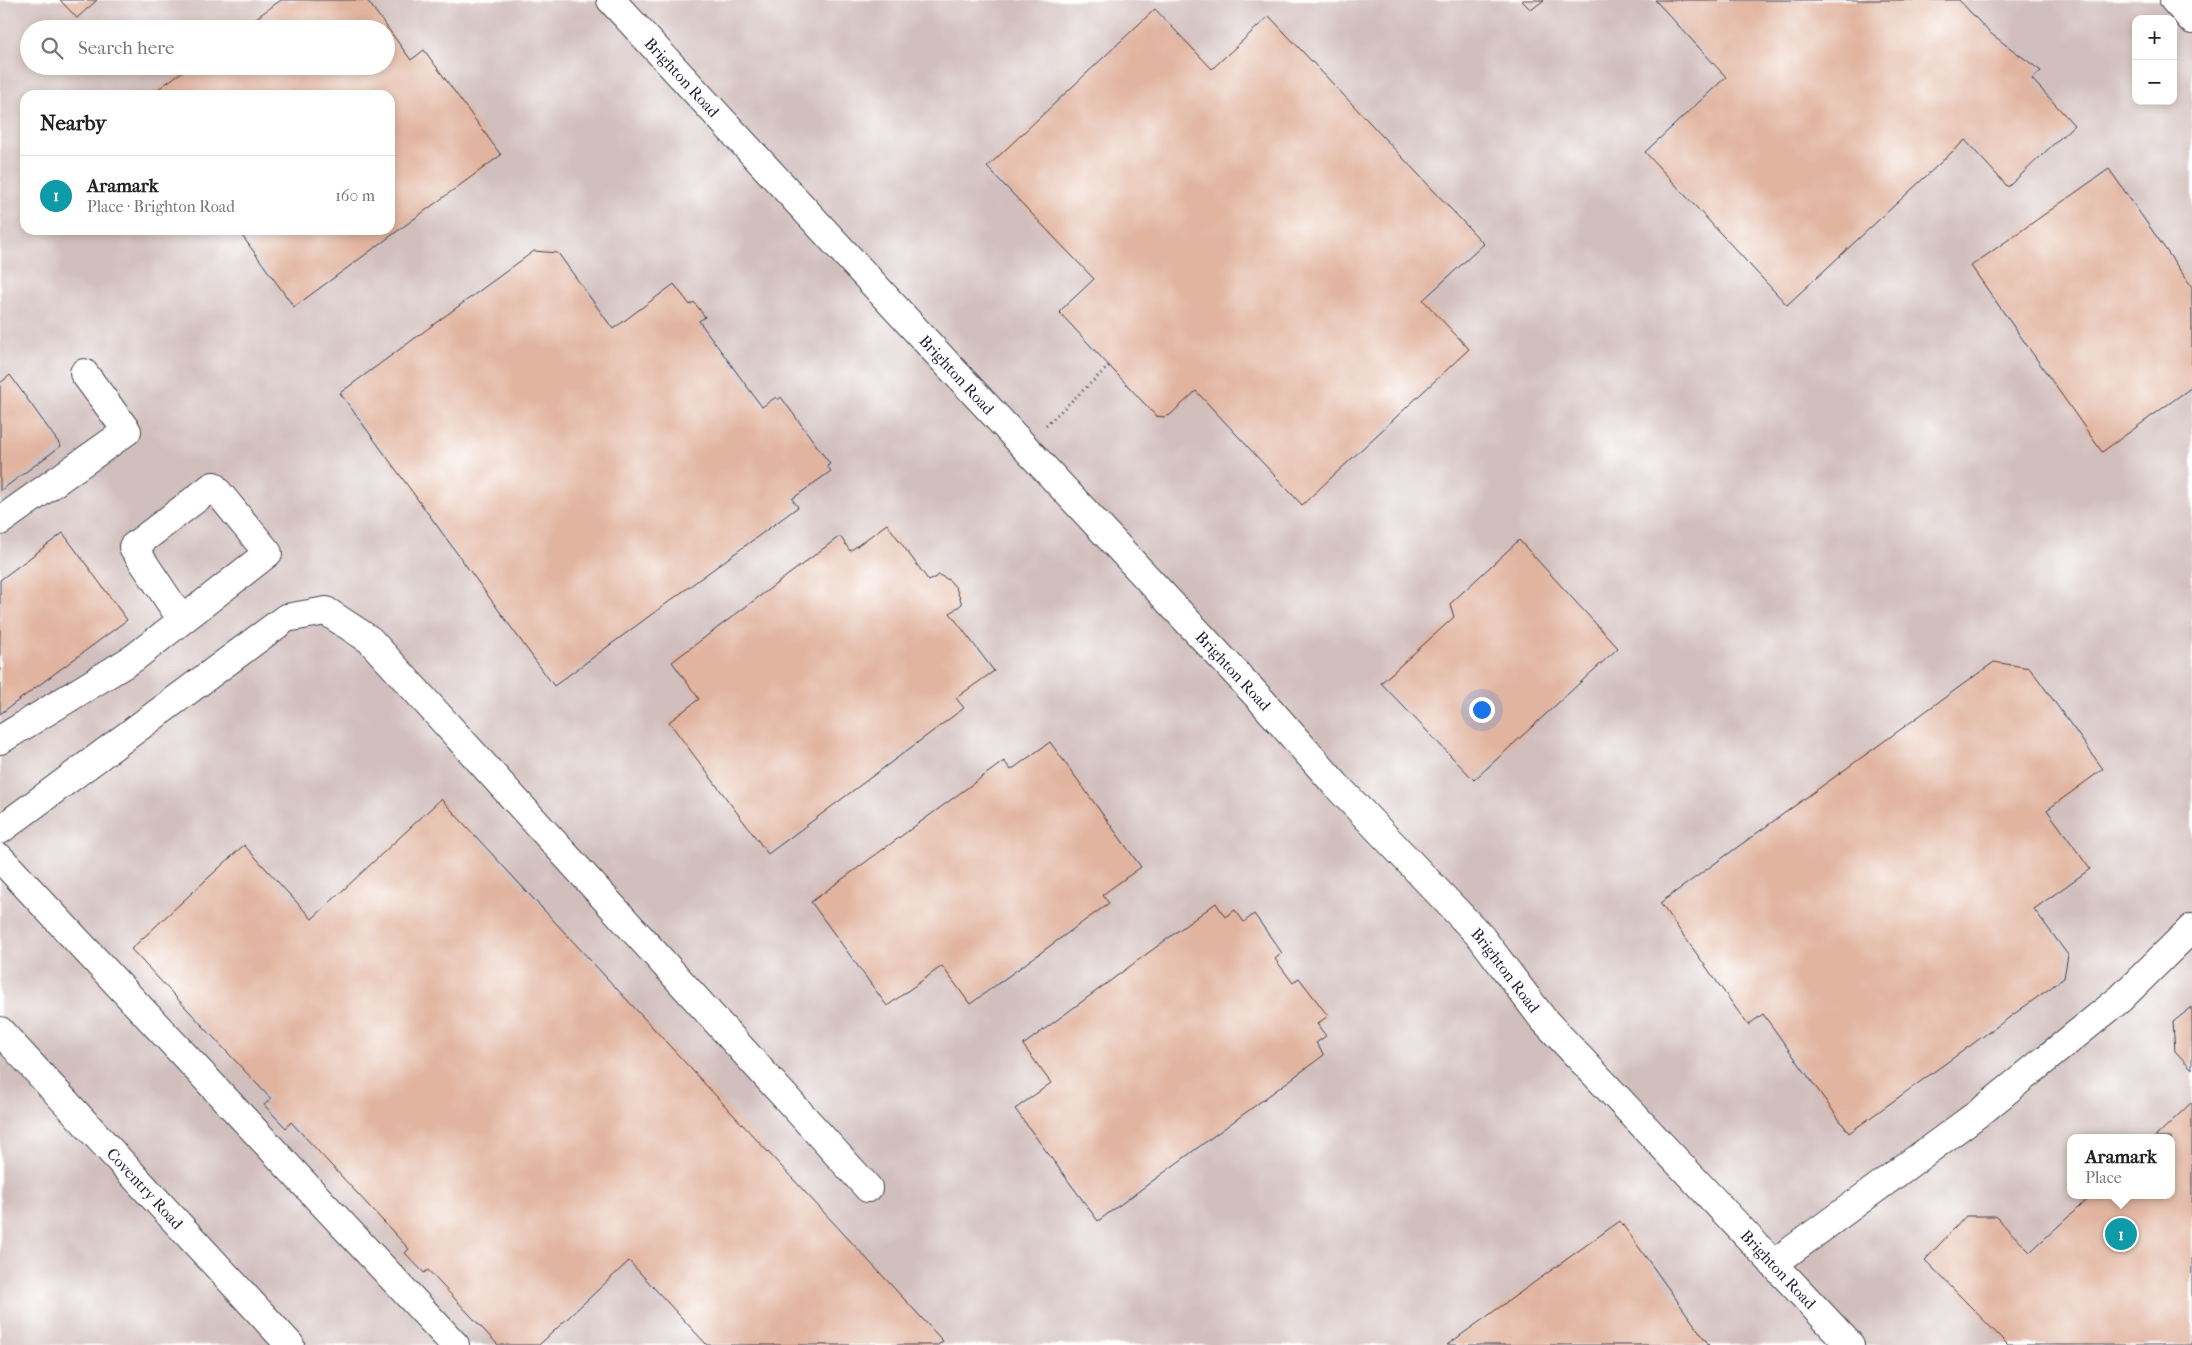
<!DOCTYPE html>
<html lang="en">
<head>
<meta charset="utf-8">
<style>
  :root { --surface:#fff; --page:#f6f6f6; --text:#222; --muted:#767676; --line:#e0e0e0; --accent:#0f766e }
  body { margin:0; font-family:"IM FELL French Canon",serif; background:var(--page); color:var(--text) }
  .controls { position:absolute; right:15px; top:15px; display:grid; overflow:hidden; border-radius:10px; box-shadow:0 2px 8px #0003 }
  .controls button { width:45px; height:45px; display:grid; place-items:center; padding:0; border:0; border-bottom:1px solid var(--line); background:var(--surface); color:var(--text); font:25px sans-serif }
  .you { position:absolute; left:1481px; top:709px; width:18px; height:18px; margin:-12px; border:4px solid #fff; border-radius:50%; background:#1a73e8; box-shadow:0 0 0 8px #1a73e833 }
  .badge { display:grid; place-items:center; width:32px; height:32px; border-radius:50%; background:var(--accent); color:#fff; font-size:16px; font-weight:700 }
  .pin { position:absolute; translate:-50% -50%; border:2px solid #fff; box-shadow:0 1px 5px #0006 }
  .popup { position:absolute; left:2067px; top:1134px; width:108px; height:65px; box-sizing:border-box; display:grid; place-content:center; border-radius:10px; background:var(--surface); filter:drop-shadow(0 1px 4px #0005); font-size:16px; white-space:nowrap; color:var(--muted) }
  .popup b { font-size:19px; color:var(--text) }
  .popup::after { content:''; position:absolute; left:50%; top:100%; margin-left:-10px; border:10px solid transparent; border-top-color:var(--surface) }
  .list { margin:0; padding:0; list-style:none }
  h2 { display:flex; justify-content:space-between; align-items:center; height:65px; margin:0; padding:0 20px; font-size:21px }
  h2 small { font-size:16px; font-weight:400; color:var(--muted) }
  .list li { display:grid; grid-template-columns:32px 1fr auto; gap:15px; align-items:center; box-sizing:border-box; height:80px; padding:0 20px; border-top:1px solid var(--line) }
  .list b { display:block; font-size:19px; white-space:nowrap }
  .list p { margin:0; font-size:16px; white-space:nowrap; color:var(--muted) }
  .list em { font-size:16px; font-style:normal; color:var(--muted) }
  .icon { flex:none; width:28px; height:28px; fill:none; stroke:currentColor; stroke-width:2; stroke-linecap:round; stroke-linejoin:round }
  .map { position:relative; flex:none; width:2192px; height:1345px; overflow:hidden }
  .search { position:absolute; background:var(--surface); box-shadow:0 2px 8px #0003; left:20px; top:20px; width:375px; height:55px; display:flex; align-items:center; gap:12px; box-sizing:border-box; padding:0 18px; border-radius:28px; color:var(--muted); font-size:19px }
  .panel { position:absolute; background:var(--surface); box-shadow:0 2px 8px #0003; left:20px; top:90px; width:375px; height:145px; border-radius:15px }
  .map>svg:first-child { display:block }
  .industrial { fill:#d1bfbd; fill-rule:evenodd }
  .building { fill:#e1b49f }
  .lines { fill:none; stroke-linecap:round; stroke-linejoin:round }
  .minor-casing { stroke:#403f4f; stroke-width:30 }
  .path { stroke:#403f4f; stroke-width:3; stroke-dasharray:1 4; stroke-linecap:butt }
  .minor { stroke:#fff; stroke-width:28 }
  .labels { text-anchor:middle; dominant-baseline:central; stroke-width:5; stroke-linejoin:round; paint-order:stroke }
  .street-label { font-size:16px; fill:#22223b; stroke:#fff }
</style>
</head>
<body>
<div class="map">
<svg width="2192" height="1345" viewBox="0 0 2192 1345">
  <rect width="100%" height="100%" fill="#fff"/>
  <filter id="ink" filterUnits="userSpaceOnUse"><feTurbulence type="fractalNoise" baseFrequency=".02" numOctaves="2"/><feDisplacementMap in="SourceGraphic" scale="10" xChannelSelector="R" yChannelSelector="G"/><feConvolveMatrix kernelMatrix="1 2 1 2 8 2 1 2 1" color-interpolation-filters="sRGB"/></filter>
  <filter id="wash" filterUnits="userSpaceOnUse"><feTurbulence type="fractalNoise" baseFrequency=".0096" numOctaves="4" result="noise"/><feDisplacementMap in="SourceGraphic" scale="20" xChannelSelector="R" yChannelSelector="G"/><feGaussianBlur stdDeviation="1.12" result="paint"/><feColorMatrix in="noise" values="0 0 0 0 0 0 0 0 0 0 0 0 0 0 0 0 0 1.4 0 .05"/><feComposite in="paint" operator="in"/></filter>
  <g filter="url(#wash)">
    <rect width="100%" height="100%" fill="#ebe1c0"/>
    <path class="industrial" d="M0,0h2192v1345h-2192zM2136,19h37v82h-37zM29,29h357v37h-357zM25,95h365v135h-365zM2071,1138h100v57h-100z"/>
    <g id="blocks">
      <path class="building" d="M60,0h37l-20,18z
        M281,0h86l44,60 13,-10 77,105 -207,152 -56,-77h152v-135h-240l40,-29h196v-37h-145z
        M1521,0h23l-13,10z
        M1655,0h304l31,33 51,38 -9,8 42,46 -66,62 -43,-47 -178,165 -142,-153 81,-75z
        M1155,9l57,60 57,-53 215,228 -61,56 46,49 -167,156 -106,-114 -26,24 -6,2 -8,-1 -97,-104 35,-33 -107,-112z
        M2109,169l83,118v100l-90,65 -131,-186z
        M534,251l24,2 55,76 61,-45 16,21 4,-3 11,15 -6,4 63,86 14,-10 2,3 3,-3 49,67 -3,2 4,5 -39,28 6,8 -244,179 -214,-293z
        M10,375l51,71 -61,45v-108z
        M887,524l42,57 10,-6 10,5 7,8 6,16 -12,9 44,58 -38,27 8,10 -196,146 -99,-132 30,-23 -27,-37 168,-126 10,15z
        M63,533l64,87 -127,94v-134z
        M1519,540l99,108 -144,132 -93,-97 73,-66 -4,-13z
        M1994,662l36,6 73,101 -56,41 43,59 -56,40 34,46 -4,23 -215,155 -86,-119 -15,11 -88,-122z
        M1050,742l91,125 -39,28 7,8 -139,101 -28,-38 -55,40 -76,-104 193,-141 7,9z
        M441,799l502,542 -5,4h-231l-78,-84 -90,84h-41l-70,-75 -4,3 -19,-20 4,-4 -118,-127 -5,6 -22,-23 7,-6 -140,-150 113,-104 68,74z
        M1216,903l9,14 10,-7 9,12 10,-8 28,39 -7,6 18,24 6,-5 29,38 -11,8 9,12 -10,7 8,12 -226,166 -83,-112 36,-26 -28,-38z
        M2192,1007v62l-17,-18 -2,-29z
        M2192,1102v243h-184l-83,-85 41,-44h29l35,36 62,-57h79v-57h-17z
        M1620,1221l89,124h-262z"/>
    </g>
  </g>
  <g filter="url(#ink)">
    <use href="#blocks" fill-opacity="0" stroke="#403f4f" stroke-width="1"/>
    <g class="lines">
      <defs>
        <g id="minor">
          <path id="s1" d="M611,0l339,367 312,334 73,83 146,153 62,82 307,326"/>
          <path d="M2174,0l18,20"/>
          <path d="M0,521l127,-90 -43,-58"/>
          <path d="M0,740l134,-82 134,-105 -55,-67 -80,61 49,73"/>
          <path d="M0,830l286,-212 40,-7 44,29 498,548"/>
          <path d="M0,858l455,487"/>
          <path id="s2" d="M0,1031l290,314"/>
          <path d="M1773,1264l210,-154 137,-111 72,-71"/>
        </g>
      </defs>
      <use href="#minor" class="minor-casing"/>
      <path class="path" d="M1046,425l63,-59"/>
      <use href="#minor" class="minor"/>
    </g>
  </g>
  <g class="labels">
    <g class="street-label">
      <text stroke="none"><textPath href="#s1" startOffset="105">Brighton Road</textPath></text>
      <text stroke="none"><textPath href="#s1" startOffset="510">Brighton Road</textPath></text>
      <text stroke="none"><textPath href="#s1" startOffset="915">Brighton Road</textPath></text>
      <text stroke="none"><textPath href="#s1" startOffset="1320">Brighton Road</textPath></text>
      <text stroke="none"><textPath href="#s2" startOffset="214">Coventry Road</textPath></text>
      <text stroke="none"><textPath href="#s1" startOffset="1725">Brighton Road</textPath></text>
    </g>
  </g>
</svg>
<div class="controls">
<button>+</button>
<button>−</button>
</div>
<div class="you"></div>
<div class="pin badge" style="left:2121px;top:1234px;background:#0f9aa8">1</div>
<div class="popup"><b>Aramark</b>Place</div>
<div class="search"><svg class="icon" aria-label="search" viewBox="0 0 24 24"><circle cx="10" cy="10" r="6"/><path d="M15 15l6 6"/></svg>Search here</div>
<section class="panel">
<h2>Nearby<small></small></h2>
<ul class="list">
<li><span class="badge" style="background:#0f9aa8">1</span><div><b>Aramark</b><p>Place · Brighton Road</p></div><em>160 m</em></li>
</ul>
</section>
</div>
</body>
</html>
